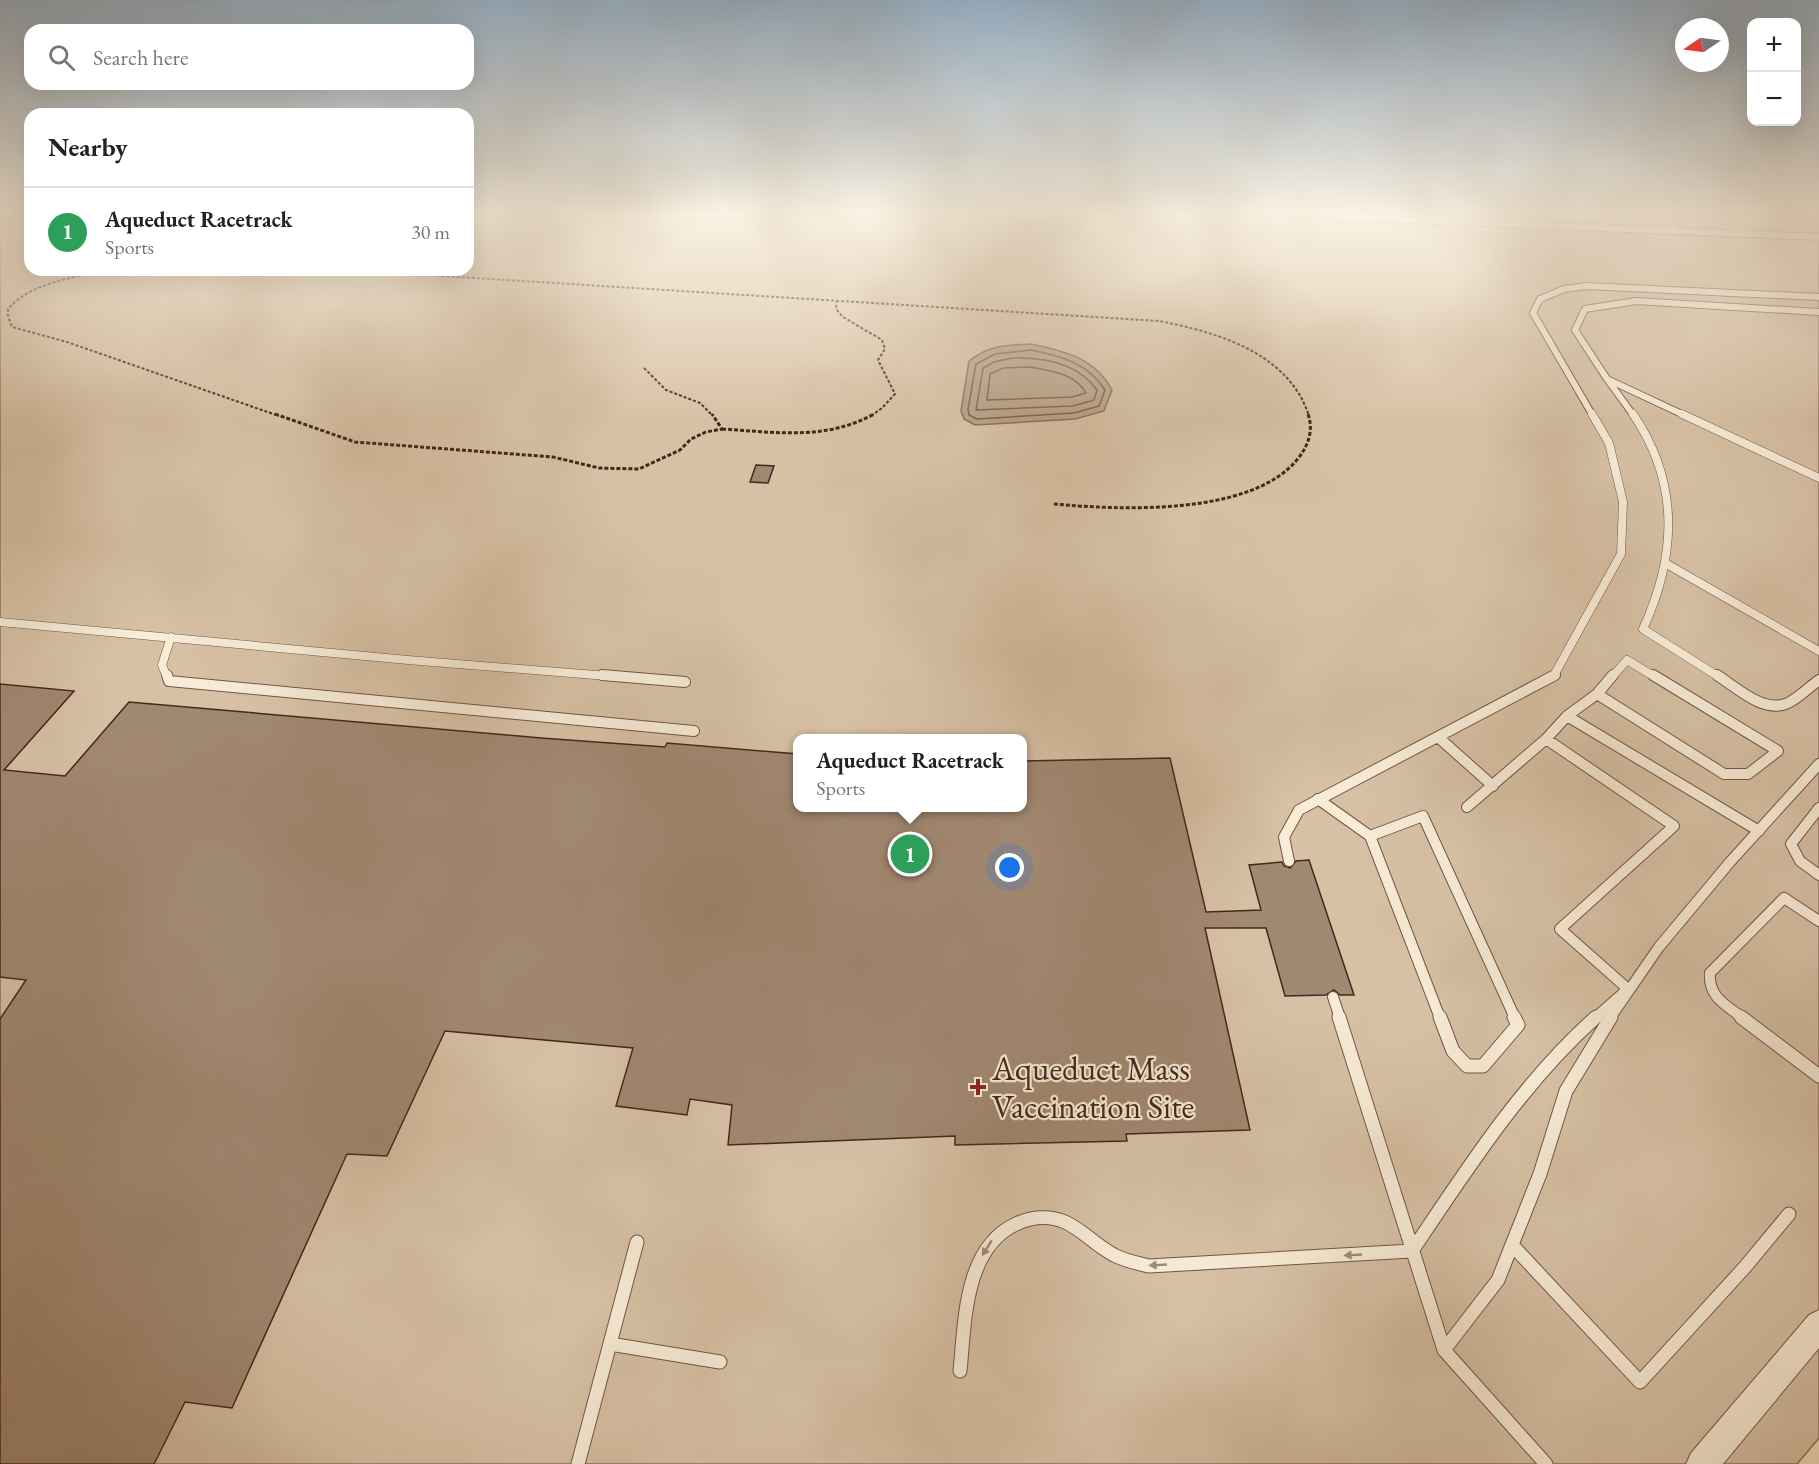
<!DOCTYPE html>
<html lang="en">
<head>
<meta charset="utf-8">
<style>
  :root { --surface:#fff; --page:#f2f2f2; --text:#222; --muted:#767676; --line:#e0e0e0; --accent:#8f2418 }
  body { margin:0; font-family:"EB Garamond",serif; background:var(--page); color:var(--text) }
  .controls { position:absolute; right:18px; top:18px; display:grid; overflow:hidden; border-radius:12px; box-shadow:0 6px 24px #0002 }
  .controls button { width:54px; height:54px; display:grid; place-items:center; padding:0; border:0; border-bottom:2px solid var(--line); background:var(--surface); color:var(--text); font:30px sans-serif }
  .compass { position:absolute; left:1675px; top:18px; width:54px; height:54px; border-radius:50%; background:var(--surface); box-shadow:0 6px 24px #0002; rotate:257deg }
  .you { position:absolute; left:1010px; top:868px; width:21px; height:21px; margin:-15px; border:4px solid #fff; border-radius:50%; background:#1a73e8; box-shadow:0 0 0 9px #1a73e833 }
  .badge { display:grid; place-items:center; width:39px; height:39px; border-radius:50%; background:var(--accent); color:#fff; font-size:20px; font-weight:700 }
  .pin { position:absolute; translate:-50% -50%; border:3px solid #fff; box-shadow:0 2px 6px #0006 }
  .popup { position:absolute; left:793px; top:734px; width:234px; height:78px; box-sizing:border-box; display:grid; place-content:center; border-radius:12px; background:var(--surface); filter:drop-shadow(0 2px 4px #0005); font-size:20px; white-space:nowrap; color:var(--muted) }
  .popup b { font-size:22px; color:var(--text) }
  .popup::after { content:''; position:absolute; left:50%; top:100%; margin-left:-12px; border:12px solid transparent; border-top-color:var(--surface) }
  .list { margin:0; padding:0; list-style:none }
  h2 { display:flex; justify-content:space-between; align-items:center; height:78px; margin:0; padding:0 24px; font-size:26px }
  h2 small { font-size:20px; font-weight:400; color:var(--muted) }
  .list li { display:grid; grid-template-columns:39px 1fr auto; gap:18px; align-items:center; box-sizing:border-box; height:90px; padding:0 24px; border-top:2px solid var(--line) }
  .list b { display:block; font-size:22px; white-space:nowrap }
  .list p { margin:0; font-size:20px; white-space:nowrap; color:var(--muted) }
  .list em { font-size:20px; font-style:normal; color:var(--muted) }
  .icon { flex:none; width:33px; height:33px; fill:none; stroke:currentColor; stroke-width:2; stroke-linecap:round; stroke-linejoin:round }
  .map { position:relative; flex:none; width:1819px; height:1464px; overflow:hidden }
  .search { position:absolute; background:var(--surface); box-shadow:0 6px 24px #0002; left:24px; top:24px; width:450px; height:66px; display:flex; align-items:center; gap:15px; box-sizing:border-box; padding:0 21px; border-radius:18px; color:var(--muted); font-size:22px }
  .panel { position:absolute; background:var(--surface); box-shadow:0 6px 24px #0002; left:24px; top:108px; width:450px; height:168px; border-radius:18px }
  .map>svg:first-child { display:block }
  .green { fill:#d7c1a5; stroke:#8e7460; stroke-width:1.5; fill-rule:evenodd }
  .water { fill:#b9a289; stroke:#8b715d; stroke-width:1.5 }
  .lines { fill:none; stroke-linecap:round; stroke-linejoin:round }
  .shore { stroke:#7f6452; stroke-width:1.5 }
  .building { fill:#a18872; stroke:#45271c; stroke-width:1.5 }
  .lane-far3-casing { stroke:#715645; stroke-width:8 }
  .lane-far2-casing { stroke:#715645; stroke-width:9 }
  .lane-far1-casing { stroke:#715645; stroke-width:12 }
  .lane-casing { stroke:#715645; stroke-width:15 }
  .street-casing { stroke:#715645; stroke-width:2 }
  .path-far1 { stroke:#45271c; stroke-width:2; stroke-dasharray:3 2; stroke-linecap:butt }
  .path { stroke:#45271c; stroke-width:3; stroke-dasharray:4 2; stroke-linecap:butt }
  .lane-far3 { stroke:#f8ecd7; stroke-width:6 }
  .lane-far2 { stroke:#f8ecd7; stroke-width:8 }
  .lane-far1 { stroke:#f8ecd7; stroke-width:10 }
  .lane { stroke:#f8ecd7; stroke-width:13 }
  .street { fill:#f8ecd7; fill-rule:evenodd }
  .oneway { fill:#9e8a7a }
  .poi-dot { fill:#8f2418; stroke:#f8ecd7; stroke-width:2 }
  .labels { text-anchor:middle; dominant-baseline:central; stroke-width:4.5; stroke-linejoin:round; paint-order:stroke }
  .near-poi-label { font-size:33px; fill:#45271c; stroke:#f8ecd7; text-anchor:start }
</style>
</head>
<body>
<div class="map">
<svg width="1819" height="1464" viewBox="0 0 1819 1464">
  <rect width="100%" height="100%" fill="#f5e1c1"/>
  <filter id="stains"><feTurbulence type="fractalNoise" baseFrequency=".00333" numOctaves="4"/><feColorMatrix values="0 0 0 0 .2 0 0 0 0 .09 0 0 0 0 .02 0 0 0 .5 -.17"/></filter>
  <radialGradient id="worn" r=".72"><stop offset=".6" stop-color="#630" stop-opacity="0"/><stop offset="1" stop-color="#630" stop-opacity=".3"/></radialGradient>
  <path class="green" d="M0,215h30v55h438v-55h1351v1223l-22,26h-1797zM798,738h224v70h-224z"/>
  <path class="water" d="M1031,344c34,7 64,14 81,46l-8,21 -29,8 -100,6 -11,-6 -3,-8 8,-50c20,-16 38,-16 62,-17z"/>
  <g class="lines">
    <path class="shore" d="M1031,350c30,6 57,13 74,40l-6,16 -25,7 -97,6 -8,-4 -1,-6 8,-45 19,-10z
      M1012,358c31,-1 66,5 85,32l-3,10 -21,6 -97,4 7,-42 11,-6z
      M1030,367c21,4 45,6 56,26l-14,4 -85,3 3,-26 13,-6z"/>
  </g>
  <path class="building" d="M756,465l18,1 -6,17 -18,-1z
    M0,684l74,7 -70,79 61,6 64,-74 412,36 124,9 2,-4 131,11v53h225v-46l147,-3 36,154 55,-2 -12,-45 33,-3 2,4 6,2 6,-7 13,-1 45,135h-14l-6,-5 -8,5 -41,1 -19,-68h-61l45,202 -124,4 1,7 -172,4v-9l-227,9 4,-40 -42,-6 -3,16 -71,-9 17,-58 -188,-17 -58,125 -40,-2 -115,254 -47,-6 -31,62h-154v-445l26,-39 -26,-3z"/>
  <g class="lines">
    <defs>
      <path id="lane-far3" d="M1292,215l527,22
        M1537,215l10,12
        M1595,215l15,15
        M1661,215l20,18
        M1607,379l-32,-49 10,-21 51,-8 183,11
        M1593,416l-60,-103 7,-14 24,-10 23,-3 232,11
        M1634,416l-27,-37 79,37"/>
      <path id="lane-far2" d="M1633,414c47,69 44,141 10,215l76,48
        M1682,414l137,64
        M1665,563l154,88
        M0,622l408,38 213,17
        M167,677l-5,-12 9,-28
        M1553,677l68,-123 2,-52 -14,-59 -17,-29
        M1612,677l15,-17 28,17"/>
      <path id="lane-far1" d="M167,675l2,6 525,50
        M602,675l83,7
        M1717,675c20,13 47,39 71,28 12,-6 21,-16 31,-23
        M1597,694l127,80h24l30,-23 -125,-76
        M1597,694l16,-19
        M1567,716l192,115
        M1438,737l55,49
        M1546,739l128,87 -114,103 68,60 -33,29
        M1318,799l52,37
        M1467,807l79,-68 21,-23 30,-22
        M1819,808l-28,36 9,17 19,14
        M1370,836l70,182
        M1370,836l53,-20 92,202
        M1289,861l-5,-24 15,-27 256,-135
        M1333,997l7,21
        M1610,1018l49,-71 71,-85 89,-98
        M1743,1018c-17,-13 -35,-21 -33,-45l74,-75 35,23"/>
      <path id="lane" d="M1339,1017l105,333 102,114
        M1440,1017l13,34 14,15h16l35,-41 -4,-8
        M1741,1017l78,59
        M1512,1245l128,137 105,-115 44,-53
        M610,1344l110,18
        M1444,1350l54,-70 42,-106 26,-83 45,-74
        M960,1371c5,-49 4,-123 56,-147 15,-7 33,-9 49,-2 18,8 31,24 49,33 11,6 23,8 35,11l263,-15c55,-82 110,-168 184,-234
        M578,1464l59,-222"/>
      <path id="street" d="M1819,1310v38l-96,116h-37l5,-11 118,-138z"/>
    </defs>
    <use href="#lane-far3" class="lane-far3-casing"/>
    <use href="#lane-far2" class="lane-far2-casing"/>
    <use href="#lane-far1" class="lane-far1-casing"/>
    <use href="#lane" class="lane-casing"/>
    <use href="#street" class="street-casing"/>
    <path class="path-far1" d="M109,270c-33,7 -78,12 -101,39v7l4,11 55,15 212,74
      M347,270l812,51c58,11 130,32 150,95
      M837,300l-1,9 7,8 39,23 3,9 -7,11 17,34 -13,14 -11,8
      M644,368l22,22 34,13 13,13"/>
    <path class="path" d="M275,414l80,28 198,15 46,11 40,1 41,-19 11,-11 15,-7 16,-3 -10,-15
      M722,429c53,3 103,12 152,-15
      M1054,504c67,6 194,12 242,-43 12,-14 18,-30 12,-47"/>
    <use href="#lane-far3" class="lane-far3"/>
    <use href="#lane-far2" class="lane-far2"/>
    <use href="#lane-far1" class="lane-far1"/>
    <use href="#lane" class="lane"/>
    <use href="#street" class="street"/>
  </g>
  <defs><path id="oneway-solid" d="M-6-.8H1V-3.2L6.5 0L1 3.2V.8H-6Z" transform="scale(1.5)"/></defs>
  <g class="oneway">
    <use href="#oneway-solid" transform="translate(987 1248) rotate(122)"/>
    <use href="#oneway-solid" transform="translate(1353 1255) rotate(177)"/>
    <use href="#oneway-solid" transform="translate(1158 1265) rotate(177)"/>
  </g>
  <linearGradient id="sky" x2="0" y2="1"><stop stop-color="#95adc2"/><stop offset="0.51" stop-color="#faf2e3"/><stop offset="1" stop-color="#faf2e3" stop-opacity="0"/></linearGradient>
  <rect width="1819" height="420" fill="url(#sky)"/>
  <path class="poi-dot" d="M975 1078h6v6h6v6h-6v6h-6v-6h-6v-6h6z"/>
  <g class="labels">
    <g class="near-poi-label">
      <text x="992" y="1068">Aqueduct Mass<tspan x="992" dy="38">Vaccination Site</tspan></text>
    </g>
  </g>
  <rect width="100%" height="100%" filter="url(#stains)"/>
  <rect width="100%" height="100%" fill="url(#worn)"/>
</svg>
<div class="controls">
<button>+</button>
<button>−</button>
</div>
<svg class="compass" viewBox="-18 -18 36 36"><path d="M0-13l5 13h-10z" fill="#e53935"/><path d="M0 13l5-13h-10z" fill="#767676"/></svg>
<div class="you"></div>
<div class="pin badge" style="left:910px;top:854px;background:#2e9e5b">1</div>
<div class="popup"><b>Aqueduct Racetrack</b>Sports</div>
<div class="search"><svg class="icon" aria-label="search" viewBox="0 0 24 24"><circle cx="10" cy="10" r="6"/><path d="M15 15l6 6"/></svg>Search here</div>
<section class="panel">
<h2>Nearby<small></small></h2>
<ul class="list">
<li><span class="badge" style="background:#2e9e5b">1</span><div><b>Aqueduct Racetrack</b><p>Sports</p></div><em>30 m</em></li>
</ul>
</section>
</div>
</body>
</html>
